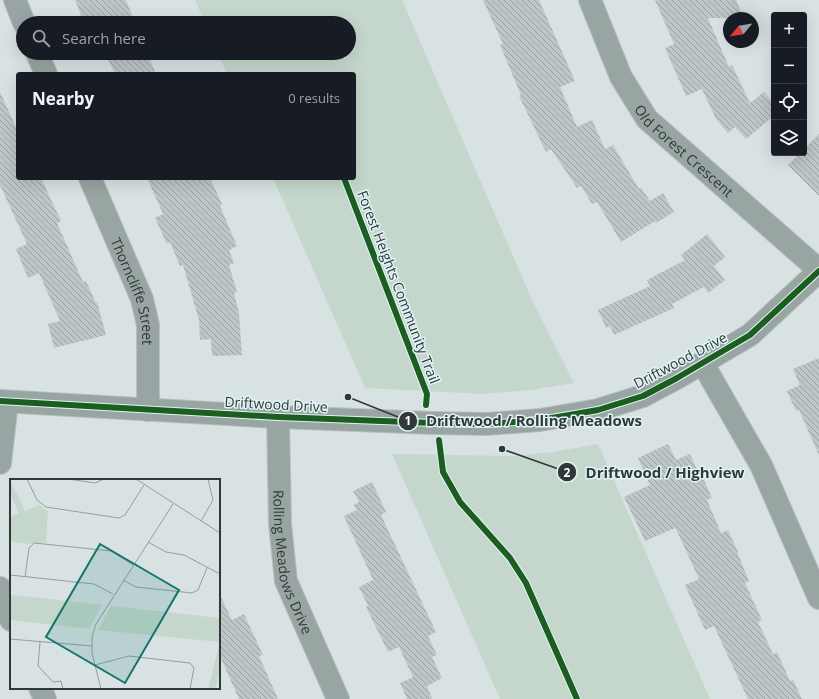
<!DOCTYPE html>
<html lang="en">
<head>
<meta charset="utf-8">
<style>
  :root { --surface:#171b24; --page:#242831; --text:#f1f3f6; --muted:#9ea1a6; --line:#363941 }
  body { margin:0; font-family:"Open Sans",sans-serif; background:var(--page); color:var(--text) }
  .controls { position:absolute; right:12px; top:12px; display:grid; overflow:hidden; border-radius:4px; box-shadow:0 4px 16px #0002 }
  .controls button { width:36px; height:36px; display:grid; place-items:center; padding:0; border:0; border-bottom:1px solid var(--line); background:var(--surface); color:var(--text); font:20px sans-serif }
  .compass { position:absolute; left:723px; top:12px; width:36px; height:36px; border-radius:50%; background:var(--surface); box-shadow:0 4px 16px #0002; rotate:240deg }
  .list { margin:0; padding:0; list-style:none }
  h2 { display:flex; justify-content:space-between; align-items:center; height:52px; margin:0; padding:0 16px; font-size:17px }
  h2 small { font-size:13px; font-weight:400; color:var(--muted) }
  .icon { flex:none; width:22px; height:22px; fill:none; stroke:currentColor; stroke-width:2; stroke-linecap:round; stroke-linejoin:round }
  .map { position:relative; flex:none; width:819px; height:699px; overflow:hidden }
  .search { position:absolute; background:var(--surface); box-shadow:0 4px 16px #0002; left:16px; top:16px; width:340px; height:44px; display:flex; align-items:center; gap:10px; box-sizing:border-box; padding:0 14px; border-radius:22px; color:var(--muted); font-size:15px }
  .panel { position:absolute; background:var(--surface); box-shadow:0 4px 16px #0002; left:16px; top:72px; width:340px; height:108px; border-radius:4px }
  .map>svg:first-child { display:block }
  .grass { fill:#c5d7cc }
  .building { fill:url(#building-back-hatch) }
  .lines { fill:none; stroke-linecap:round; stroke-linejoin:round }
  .minor-casing { stroke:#b7bfc0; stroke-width:24 }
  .minor { stroke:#98a5a2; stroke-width:22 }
  .cycleway-casing { stroke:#e0f4f6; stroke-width:8 }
  .cycleway { stroke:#1b5e20; stroke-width:6 }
  .labels { text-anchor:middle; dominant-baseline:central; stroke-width:3; stroke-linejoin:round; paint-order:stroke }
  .street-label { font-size:14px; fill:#313839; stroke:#e0f4f6 }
  .inset-road { fill:none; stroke:#959e9f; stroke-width:1 }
  .view { fill:#0f766e; fill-opacity:0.15; stroke:#0f766e; stroke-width:2 }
  .inset-edge { fill:none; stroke:#313839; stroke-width:2 }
  .leader { fill:none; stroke:#313839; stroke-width:1.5 }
  .callout-dot { fill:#313839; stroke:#e0f4f6; stroke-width:1.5 }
  .mark-label { font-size:12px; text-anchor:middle; font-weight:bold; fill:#fff }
  .callout-label { font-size:15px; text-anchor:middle; font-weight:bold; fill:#313839; stroke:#e0f4f6; stroke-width:3; stroke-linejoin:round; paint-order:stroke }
</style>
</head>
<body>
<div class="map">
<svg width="819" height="699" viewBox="0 0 819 699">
  <defs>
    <pattern id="building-back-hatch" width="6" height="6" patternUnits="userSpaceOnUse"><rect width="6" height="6" fill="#bec6c8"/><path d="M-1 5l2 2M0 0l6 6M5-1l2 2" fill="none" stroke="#9ba2a3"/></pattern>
  </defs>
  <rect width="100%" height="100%" fill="#d8e2e3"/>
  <path class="grass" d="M195,0h207l131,302 41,81 -43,7 -47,4 -119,-6 -92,-210h81v-104h-127l-9,-21h131v-30h-144z
    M598,444l112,255h-210l-108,-245 121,2 40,-4z"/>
  <path class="building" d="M75,0h51l7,17 3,-1 3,7h-55z
    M483,0h56l36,81 -15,6 17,40 15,-7 13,29 8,-4 26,44 2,-1 9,13 13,-8 11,19 -18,11 -1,-2 -34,21 -24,-40 -5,2 -11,-18 -4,2 -26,-39 -5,3 -27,-56 2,-1 -21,-50 3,-1z
    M655,0h81l8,18h-36l21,49 3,-2 18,38 14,-11 10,12v12l-28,23 -11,-12 -7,6 -12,-14 -14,-30 -16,7 -21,-48 9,-4z
    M105,53h42l9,21h-41z
    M0,92l18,40v46h23l20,43 -4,2 26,59 3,-1 10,22 1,-1 9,33 -52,13 -6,-24 12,-3 -21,-48 -11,5 -12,-29 11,-5 -27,-59z
    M819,134v62l-31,-31 12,-12h4v-4z
    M147,178h63l12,26 -2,2 17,40 -8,4 5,13 -5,2 8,27 -3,1 5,20 3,42 -30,1 -1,-17 -11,1 -1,-20 -16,-55 -3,1 -10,-24 -3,2 -12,-26 8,-4z
    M707,234l18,23 -11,9 11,14 -17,13 -4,-6 -32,17 2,4 -60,27 -4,-9 -4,2 -8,-18 52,-24 -3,-6 38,-20 -4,-5z
    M819,358v97l-20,-45 -3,1 -9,-20 13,-6 -7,-16z
    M668,444l8,16 14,-6 11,25 2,-1 9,20 -5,2 14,33 7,-3 10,22h-1l12,29 -4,2 17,37 -4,2 15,32 4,-2 13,29 3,-1 9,19h-54l-34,-73 -9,4 -20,-45 14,-6 -22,-48 -2,-3 -30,13 -21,-44 26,-12 -12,-27z
    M372,482l14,30 -5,3 55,117 -8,4 9,19 -5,2 10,21 -15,8 5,13h-25l-7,-16 13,-6 -14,-30 -11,5 -22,-45 2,-1 -9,-19 14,-7 -29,-64 13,-6 -3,-5 5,-3 -6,-11z
    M219,593l13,27 12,-6 19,41 -4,1 19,43h-39l-20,-45z"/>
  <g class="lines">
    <defs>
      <g id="minor">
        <path d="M15,0l9,23"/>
        <path id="s1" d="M590,0l31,77 26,42 172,151"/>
        <path d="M37,53l9,21"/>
        <path id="s2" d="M90,178l52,121 6,26v85"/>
        <path d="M703,364l58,101 58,133"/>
        <path d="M0,401l278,16 155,6 54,1 53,-4 58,-10 45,-14 34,-18 73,-43 69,-64"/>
        <path id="s3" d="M278,417l2,107 6,57 52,118"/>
        <path d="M0,463l7,-61"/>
        <path d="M0,588l2,11 9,21"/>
        <path d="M40,688l5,11"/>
      </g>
    </defs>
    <use href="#minor" class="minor-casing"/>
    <use href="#minor" class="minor"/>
    <defs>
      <path id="cycleway" d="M344,178l83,216 -1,11
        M0,401l278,16 155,6 54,1 53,-4 58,-10 45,-14 34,-18 73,-43 69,-64
        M439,440l4,32 17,30 50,56 16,25 51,116"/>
    </defs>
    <use href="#cycleway" class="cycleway-casing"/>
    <use href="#cycleway" class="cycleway"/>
  </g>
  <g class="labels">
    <g class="street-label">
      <text stroke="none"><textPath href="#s1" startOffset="181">Old Forest Crescent</textPath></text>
      <text transform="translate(399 287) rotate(69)">Forest Heights Community Trail</text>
      <text stroke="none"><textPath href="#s2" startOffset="122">Thorncliffe Street</textPath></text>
      <text transform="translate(680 360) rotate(-28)">Driftwood Drive</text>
      <text transform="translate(276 404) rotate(3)">Driftwood Drive</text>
      <text stroke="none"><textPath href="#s3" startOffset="147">Rolling Meadows Drive</textPath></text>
    </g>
  </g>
  <g transform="translate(10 479)">
    <rect width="210" height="210" fill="#d8e2e3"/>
    <path d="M0,116l14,1 78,9 -13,24 -79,-9zM101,127l109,12v24l-122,-12z" fill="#c5d7cc"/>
    <path d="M0,1l15,31 14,-6 9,6 -2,31 -17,2 -16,-2 -3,-3v-22l9,-4 -9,-19zM210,163v28l-5,19h-7z" fill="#c5d7cc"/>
    <path class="inset-road" d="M17,0l10,21 9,7 73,11 6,-3 19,-30M58,0l27,4 9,-4M126,0l84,54M191,42l12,-21 -5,-21M138,63l18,10 18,3 36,19M0,96l84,9 19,10M15,98l4,-29 5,-5 77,8 22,14M113,101l13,7 56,6 6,-3 9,-22M0,160l82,7M30,163l-2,24 15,16M85,186l34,-9 61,7 4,5 -4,21M43,203l8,-1 2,8M91,210l-9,-36v-16l4,-13 77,-120"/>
    <path class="view" d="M90,65l79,46 -54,93 -79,-46z"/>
    <rect width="210" height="210" class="inset-edge"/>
  </g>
  <path class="leader" d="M348 397L408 421M502 449L567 472"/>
  <g class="callout-dot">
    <circle cx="348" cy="397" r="4"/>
    <circle cx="502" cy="449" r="4"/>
    <circle cx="408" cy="421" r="10"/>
    <circle cx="567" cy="472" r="10"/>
  </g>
  <g class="mark-label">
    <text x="408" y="425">1</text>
    <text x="567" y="477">2</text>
  </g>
  <g class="callout-label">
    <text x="534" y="426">Driftwood / Rolling Meadows</text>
    <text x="665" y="478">Driftwood / Highview</text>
  </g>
</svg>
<div class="controls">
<button>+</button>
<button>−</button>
<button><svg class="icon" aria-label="locate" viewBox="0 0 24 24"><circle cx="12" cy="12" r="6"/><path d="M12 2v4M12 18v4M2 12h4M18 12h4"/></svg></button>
<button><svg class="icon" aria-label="layers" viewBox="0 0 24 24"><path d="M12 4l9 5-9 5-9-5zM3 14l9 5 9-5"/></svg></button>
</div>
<svg class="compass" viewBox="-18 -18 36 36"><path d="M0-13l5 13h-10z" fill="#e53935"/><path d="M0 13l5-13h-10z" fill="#9ea1a6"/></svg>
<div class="search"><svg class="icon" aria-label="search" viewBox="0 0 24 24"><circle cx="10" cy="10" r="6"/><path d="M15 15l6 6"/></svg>Search here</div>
<section class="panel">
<h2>Nearby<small>0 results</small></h2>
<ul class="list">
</ul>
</section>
</div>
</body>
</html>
